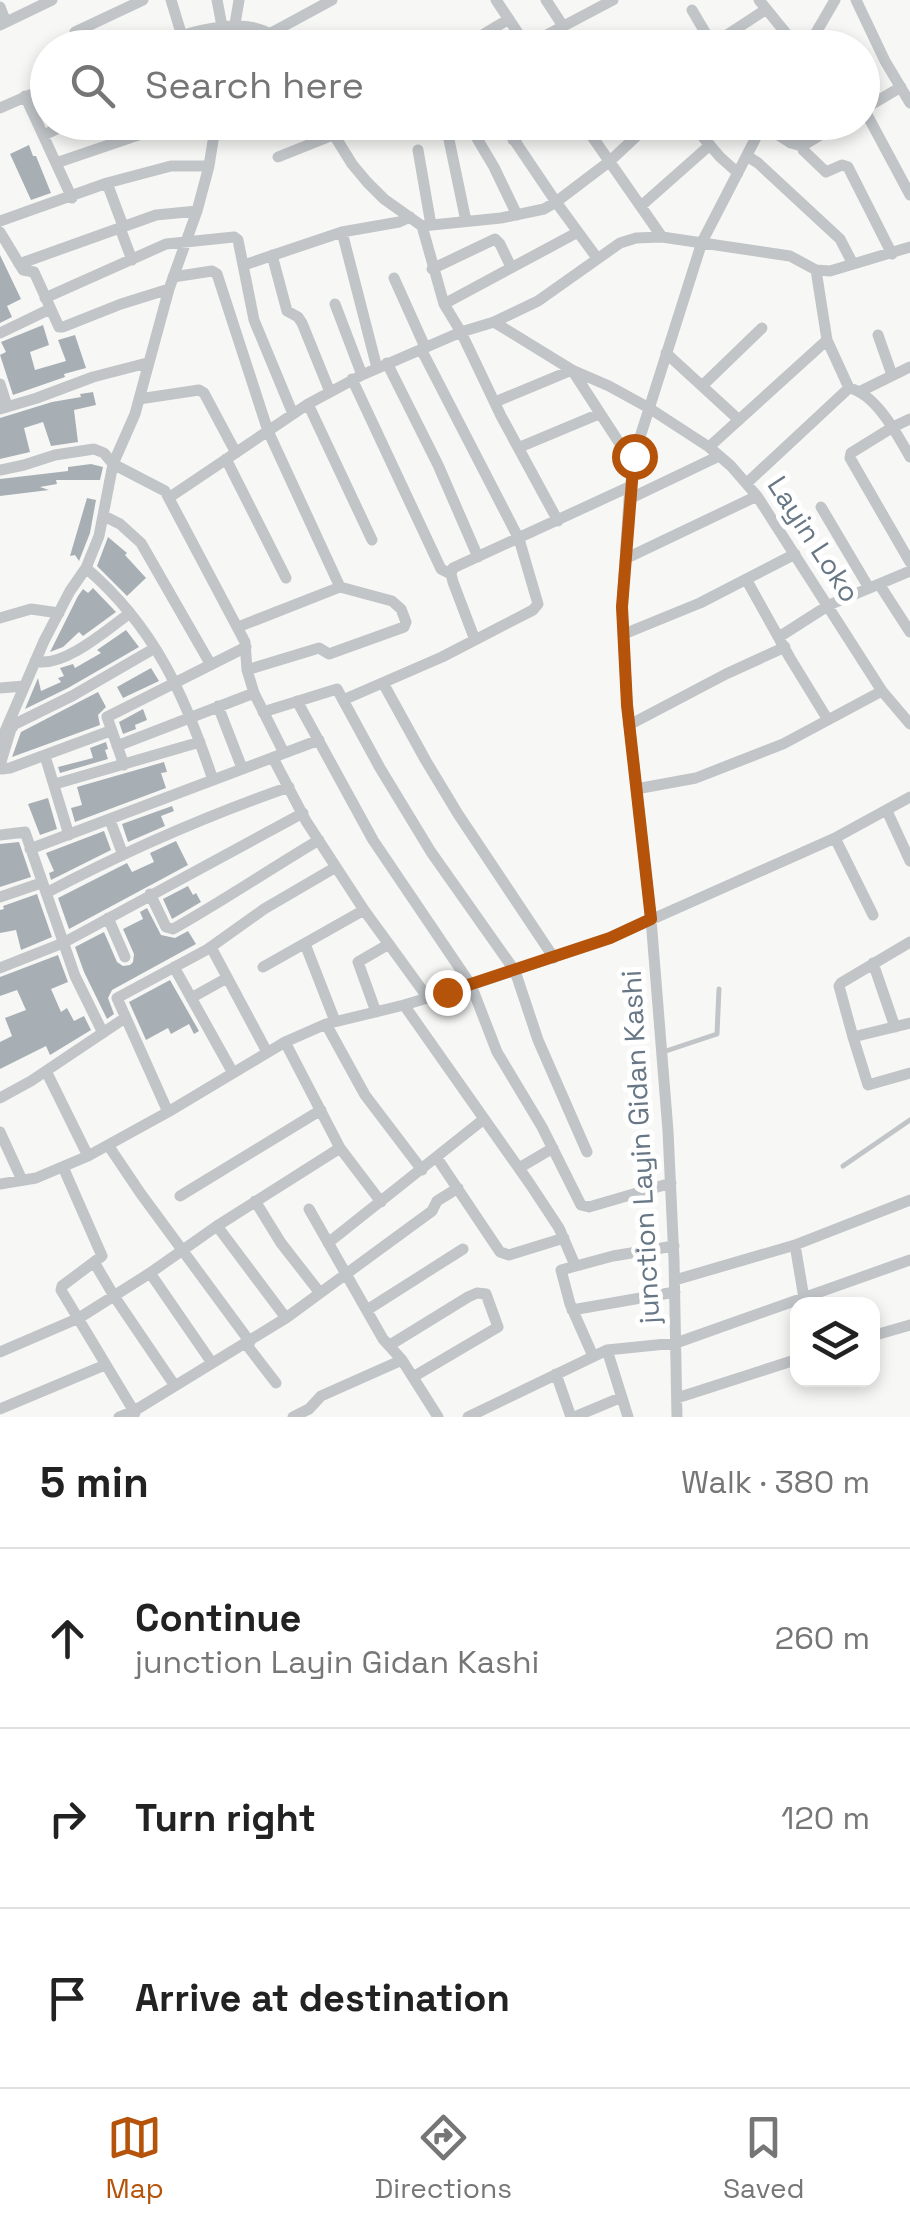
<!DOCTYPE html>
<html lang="en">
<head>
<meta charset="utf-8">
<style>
  :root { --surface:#fff; --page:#f2f2f2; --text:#222; --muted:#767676; --line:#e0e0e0; --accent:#b45309 }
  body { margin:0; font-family:"Space Grotesk",sans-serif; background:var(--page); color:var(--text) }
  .controls { position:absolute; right:30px; bottom:30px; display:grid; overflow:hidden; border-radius:20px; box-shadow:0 5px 15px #0003 }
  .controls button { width:90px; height:90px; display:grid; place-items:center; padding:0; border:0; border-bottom:2px solid var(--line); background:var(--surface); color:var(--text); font:50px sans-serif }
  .stop { position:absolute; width:30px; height:30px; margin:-22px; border:8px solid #b45309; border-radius:50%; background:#fff }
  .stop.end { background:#b45309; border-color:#fff; box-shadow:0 2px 10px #0008 }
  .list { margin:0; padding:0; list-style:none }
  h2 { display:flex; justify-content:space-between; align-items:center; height:130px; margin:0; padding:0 40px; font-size:42px }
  h2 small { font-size:32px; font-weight:400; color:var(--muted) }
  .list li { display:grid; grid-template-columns:65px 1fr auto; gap:30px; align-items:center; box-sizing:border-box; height:180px; padding:0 40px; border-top:2px solid var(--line) }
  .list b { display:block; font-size:38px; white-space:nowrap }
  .list p { margin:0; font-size:32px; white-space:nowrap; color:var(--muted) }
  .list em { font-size:32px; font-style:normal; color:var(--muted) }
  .icon { flex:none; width:55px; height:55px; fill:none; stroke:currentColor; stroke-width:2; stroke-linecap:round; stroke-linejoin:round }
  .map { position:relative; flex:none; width:910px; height:1417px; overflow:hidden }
  .search { position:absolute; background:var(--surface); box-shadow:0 5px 15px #0003; left:30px; right:30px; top:30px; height:110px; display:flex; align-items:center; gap:25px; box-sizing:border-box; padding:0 35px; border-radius:55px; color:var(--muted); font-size:38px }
  .sheet { height:670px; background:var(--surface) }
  nav { display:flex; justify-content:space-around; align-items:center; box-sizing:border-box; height:140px; border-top:2px solid var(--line); background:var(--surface); font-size:28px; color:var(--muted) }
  nav a { display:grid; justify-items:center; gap:5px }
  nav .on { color:var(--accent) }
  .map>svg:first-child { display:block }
  .building { fill:#a7afb5 }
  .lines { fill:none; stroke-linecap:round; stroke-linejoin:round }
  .service { stroke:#c1c5c8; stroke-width:5 }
  .minor { stroke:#c1c5c8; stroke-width:11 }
  .route { stroke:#b45309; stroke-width:12 }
  .labels { text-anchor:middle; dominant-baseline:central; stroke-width:10; stroke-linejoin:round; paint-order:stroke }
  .street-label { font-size:28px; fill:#687785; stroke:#fff }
</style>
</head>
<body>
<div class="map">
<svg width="910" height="1417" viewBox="0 0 910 1417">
  <rect width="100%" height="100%" fill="#f7f8f5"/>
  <path class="building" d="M29,145l4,11h3l15,37 -20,7 -21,-46z
    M0,255l21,44 -14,7 5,11 -12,6z
    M43,325l6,20 -19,7 5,18 31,-9 -8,-21 17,-5 11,33 -22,6 1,3 -52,18 -13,-40 6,-3 -5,-10z
    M93,392l3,13 -22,5 4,32 -27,4 -8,-24 -19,6 6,24 -30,7v-41l52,-16 29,-5 -1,-3z
    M91,464l12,3 -3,13h-44l1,4 -17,3 9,3 -49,6v-17l68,-8v-4z
    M87,498l9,2 -6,33 -11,28 -4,-6 -5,1z
    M108,537l19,16 -2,2 21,23 -19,18 -30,-30z
    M93,588l23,24 -33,24 -4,-4 -16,15 -13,5 28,-56 5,-7 5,4z
    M126,630l13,17 -71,41 -43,21 13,-31 3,13 20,-9 -3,-4 6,-2 -4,-8 13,-4 2,4 26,-15 -4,-3z
    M151,668l8,13 -36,17 -6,-11z
    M98,692l8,15 -8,8 2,10 -88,32 9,-25z
    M143,709l4,11 -12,5 1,4 -13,5 -4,-12z
    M106,742l2,7 -3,1 3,9 -48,14 -2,-6 35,-9 -3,-10z
    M164,762l3,10 -6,1 5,15 -91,34 -4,-14 11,-3 -5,-18z
    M48,798l9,31 -17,6 -12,-31z
    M172,806l2,5 -13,5 4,10 -37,16 -6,-18z
    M104,831l7,19 -60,30 -2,-7 5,-2 -8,-18z
    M176,841l12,24 -119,64 -11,-31 69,-35 5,9 22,-10 -4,-9z
    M19,842l12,35 -31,10v-43z
    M188,886l5,9 3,-2 5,9 -29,17 -9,-20z
    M37,894l15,43 -31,13 -5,-20 -16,3v-23l4,-1 -1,-3z
    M147,908l14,27 14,3 13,-7 8,13 -84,46 -4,8 6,16 -7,5 -23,-47 -9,-25 29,-15 13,30 6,4 7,-1 3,-3 1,-8 -11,-25 20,-10 -3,-7z
    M58,955l10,27 -17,7 10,23 6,-4 7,13 10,-5 7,14 -41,25 -4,-9 -46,23v-27l12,-6 -7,-18 21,-8 -9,-20 -17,6v-19z
    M170,980l29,51 -5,3 -5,-10 -18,10 -3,-6 -22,12 -17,-38z"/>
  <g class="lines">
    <path class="service" d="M663,1052l54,-18 2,-45
      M843,1166l67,-46"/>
    <path class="minor" d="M171,0l11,36
      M217,0l5,26
      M496,0l32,48
      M546,0l17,26
      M759,0l39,48
      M856,0l29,61 25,42
      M0,7l6,15
      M692,10l20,34
      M0,25l52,-25
      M75,32l68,-32
      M271,33l61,-33
      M145,48c34,-13 115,-42 138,0
      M231,48l8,-48
      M461,48l48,-29
      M522,48l91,-48
      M707,48l58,-38
      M807,48l28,-48
      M25,96l47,102
      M0,108l48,-21
      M864,109l46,86
      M862,110l39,-23
      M326,122l26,42 15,18 17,17 38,27 22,78 17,28 40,84 57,105
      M502,122l54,80 41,56
      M582,122l80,115
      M690,122l30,35 18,16
      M744,122l14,12
      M763,125l28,18 11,3 1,4 23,22 16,-7 6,2 44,87
      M44,135l27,-13
      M513,140l24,-18
      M802,146l40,-24
      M418,150l13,75
      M747,156l11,7 82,76 13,25
      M278,157l55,-22
      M56,163l91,-31 46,-10
      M107,183l16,43
      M641,206l69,-61
      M0,221l107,-38 64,-17h38
      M466,221l-18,-86 20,-7 4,2 22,37 23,48
      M422,226l79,-8 43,-9 12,-7 54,-41 33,-31 2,-3 -2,-5
      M120,228l12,32
      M0,232l23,38 11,2 25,55h4l58,-23 48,-15
      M342,232l35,136
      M272,255l15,56 11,6 4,6 28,69
      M19,264l137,-49 41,-4
      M244,265l98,-33 57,-10 11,-5
      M432,269l63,-30 5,5 11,23
      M816,270l11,70 22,48c27,6 48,46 61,69
      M173,277l39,-6 5,3 51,157 72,156
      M394,278l31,69
      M45,298l121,-54 68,-7 4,3 16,80 39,94
      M335,304l27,71
      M444,304l134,-72
      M494,322l78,48 37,16 40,22 60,39 22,19 26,30 125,195 28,33
      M0,333l50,-24
      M878,335l14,40
      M666,353l73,67
      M387,363l51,102 40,92
      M352,379l89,190 10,5
      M0,384l7,22
      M702,386l60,-58
      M861,391l49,-24
      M139,399l60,-9 5,3 32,60
      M495,402l77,-32 50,77 12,9
      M308,404l64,136
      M0,409l37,-11 56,-21 54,-14
      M910,419l-17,8 -42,26 -1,5 60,104
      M520,447l79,-33
      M709,447l118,-107
      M226,459l60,119
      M0,470l24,-5 31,-10 39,-6 10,4 9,11 52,27 80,151 2,28 7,23 30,60
      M748,482l101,-94
      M170,497l138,-93 54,-29 99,-43 33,-10 44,-21 82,-58 16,-5 26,-1 128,19 26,14 14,1 80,-24
      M629,499l90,-43
      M821,507l48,81
      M104,516l16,8 21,19 70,122
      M627,558l130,-62
      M86,568c69,59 99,128 127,212
      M746,579l44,79 38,62
      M879,584l31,48
      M0,618l31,-9 28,4
      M238,627l102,-40 52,14 9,8 5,13 -2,5 -75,27 -10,-6 -72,22
      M624,634l76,-31 95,-49
      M779,637l50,-32 81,-34
      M475,640l-22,-58 -2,-8 2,-6 178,-82
      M35,661c28,8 73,-32 95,-48
      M383,683l43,78 32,53 96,144
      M0,688l24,-2
      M343,700l99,-43 91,-47 5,-6 -19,-65 -98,-190
      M297,701l76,139 98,145 26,67 45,75 39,78 8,2 82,-24
      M218,706l24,62
      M263,712l74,-23 43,79 51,84 84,119 23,69 49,112
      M629,725l97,-51 59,-27
      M0,743l44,-102 26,-50 16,-23 13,-32 14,-72 22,-50 34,-125 28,-78 12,-45 7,-44
      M117,746l137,-53
      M45,756l24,79
      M273,758l33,63 58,89 64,88
      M0,765l11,-36 4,-5 57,-28 83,-48
      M124,765l-17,-48 139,-70
      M0,766l2,3 8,-1 100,-37
      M55,784l145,-42
      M636,789l60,-11 87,-34 99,-53
      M887,811l23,50
      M110,820l13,35
      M0,835l25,-3 50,144 28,57
      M835,838l38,77
      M30,849l289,-109
      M46,893c78,-41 160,-77 243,-106
      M150,894l16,33 7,2c50,-28 97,-60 146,-89
      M0,897l41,-14
      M108,918l17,39
      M305,944l30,77
      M208,949l56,-40 72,-42
      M873,963l22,64
      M174,967l59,106
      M263,967l101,-57
      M0,968l63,-25 240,-130
      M191,998l36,-20
      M404,1005l126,179 29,44 16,37
      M376,1012l-18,-50 31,-18
      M910,1023l-57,14 15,48 42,-12
      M326,1024l39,71 57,75
      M853,1037l-14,-51 2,-3 69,-41
      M285,1042l55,106 41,54
      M46,1071l42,85
      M0,1098l31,-17 94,-63
      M168,1112l-51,-114 91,-49h4l55,103
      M0,1132l22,48
      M108,1145l33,49 109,148
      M437,1158l63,94 9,3 55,-17
      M63,1167l39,89 -40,30 -1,4 74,123
      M519,1168l34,-20
      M0,1184l36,-6 52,-22 80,-44 117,-70 41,-18 78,-19 67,-20 139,-47 225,-100 75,-41
      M180,1196l141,-86
      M255,1201l26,42 39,50
      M309,1209l74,130 19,21 36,57
      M217,1226l69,92
      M328,1243l156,-124
      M795,1245l10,59
      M94,1262l20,34 61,90
      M150,1273l62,90
      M675,1280l120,-35 115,-45
      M367,1310l96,-61
      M572,1310l103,-18
      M872,1336l38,-11
      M246,1344l30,39
      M390,1345l78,-48 9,-4 9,1 12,33 -85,50
      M607,1350l21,67
      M0,1352l79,-34 71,-45 67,-47 123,-78
      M593,1356l-23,-52 -9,-34 52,-14 61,-10
      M556,1374l15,43
      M677,1398l121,-39
      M0,1409l105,-44
      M119,1417l15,-6 152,-93 146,-107 5,-10 21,-13
      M293,1417l16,-8 12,-13 81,-36
      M468,1417l139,-67 69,-7 234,-83
      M574,1417l48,-20
      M677,1417l-3,-157 -6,-129 -17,-212 -24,-214 -5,-98 7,-108 5,-43 68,-214 62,-120"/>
  </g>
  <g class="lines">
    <path class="route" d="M447,992l163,-54 41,-19 -24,-214 -5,-98 12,-151"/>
  </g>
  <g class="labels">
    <g class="street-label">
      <text transform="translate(814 539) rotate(57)">Layin Loko</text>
      <text transform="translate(640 1147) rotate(-93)">junction Layin Gidan Kashi</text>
    </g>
  </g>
</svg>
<div class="controls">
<button><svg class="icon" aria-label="layers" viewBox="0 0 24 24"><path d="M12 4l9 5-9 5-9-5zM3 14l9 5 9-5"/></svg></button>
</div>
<div class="stop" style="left:634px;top:456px"></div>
<div class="stop end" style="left:447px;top:992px"></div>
<div class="search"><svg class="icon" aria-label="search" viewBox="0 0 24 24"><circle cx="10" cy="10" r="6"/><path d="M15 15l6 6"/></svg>Search here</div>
</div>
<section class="sheet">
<h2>5 min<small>Walk · 380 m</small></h2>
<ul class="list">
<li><svg class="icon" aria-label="ahead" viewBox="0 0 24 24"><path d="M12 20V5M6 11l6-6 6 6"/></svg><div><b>Continue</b><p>junction Layin Gidan Kashi</p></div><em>260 m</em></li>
<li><svg class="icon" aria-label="right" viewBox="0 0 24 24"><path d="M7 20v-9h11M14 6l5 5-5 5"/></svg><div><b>Turn right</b></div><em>120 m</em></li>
<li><svg class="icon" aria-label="arrive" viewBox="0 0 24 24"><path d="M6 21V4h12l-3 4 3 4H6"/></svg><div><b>Arrive at destination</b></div></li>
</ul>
</section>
<nav>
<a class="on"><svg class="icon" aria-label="map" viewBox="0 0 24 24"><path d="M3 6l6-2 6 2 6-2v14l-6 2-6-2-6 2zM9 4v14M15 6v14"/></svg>Map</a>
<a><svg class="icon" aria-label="directions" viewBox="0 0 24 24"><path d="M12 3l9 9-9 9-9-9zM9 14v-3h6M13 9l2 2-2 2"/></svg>Directions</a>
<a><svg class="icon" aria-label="saved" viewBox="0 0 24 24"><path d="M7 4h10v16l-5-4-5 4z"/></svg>Saved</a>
</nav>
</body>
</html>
